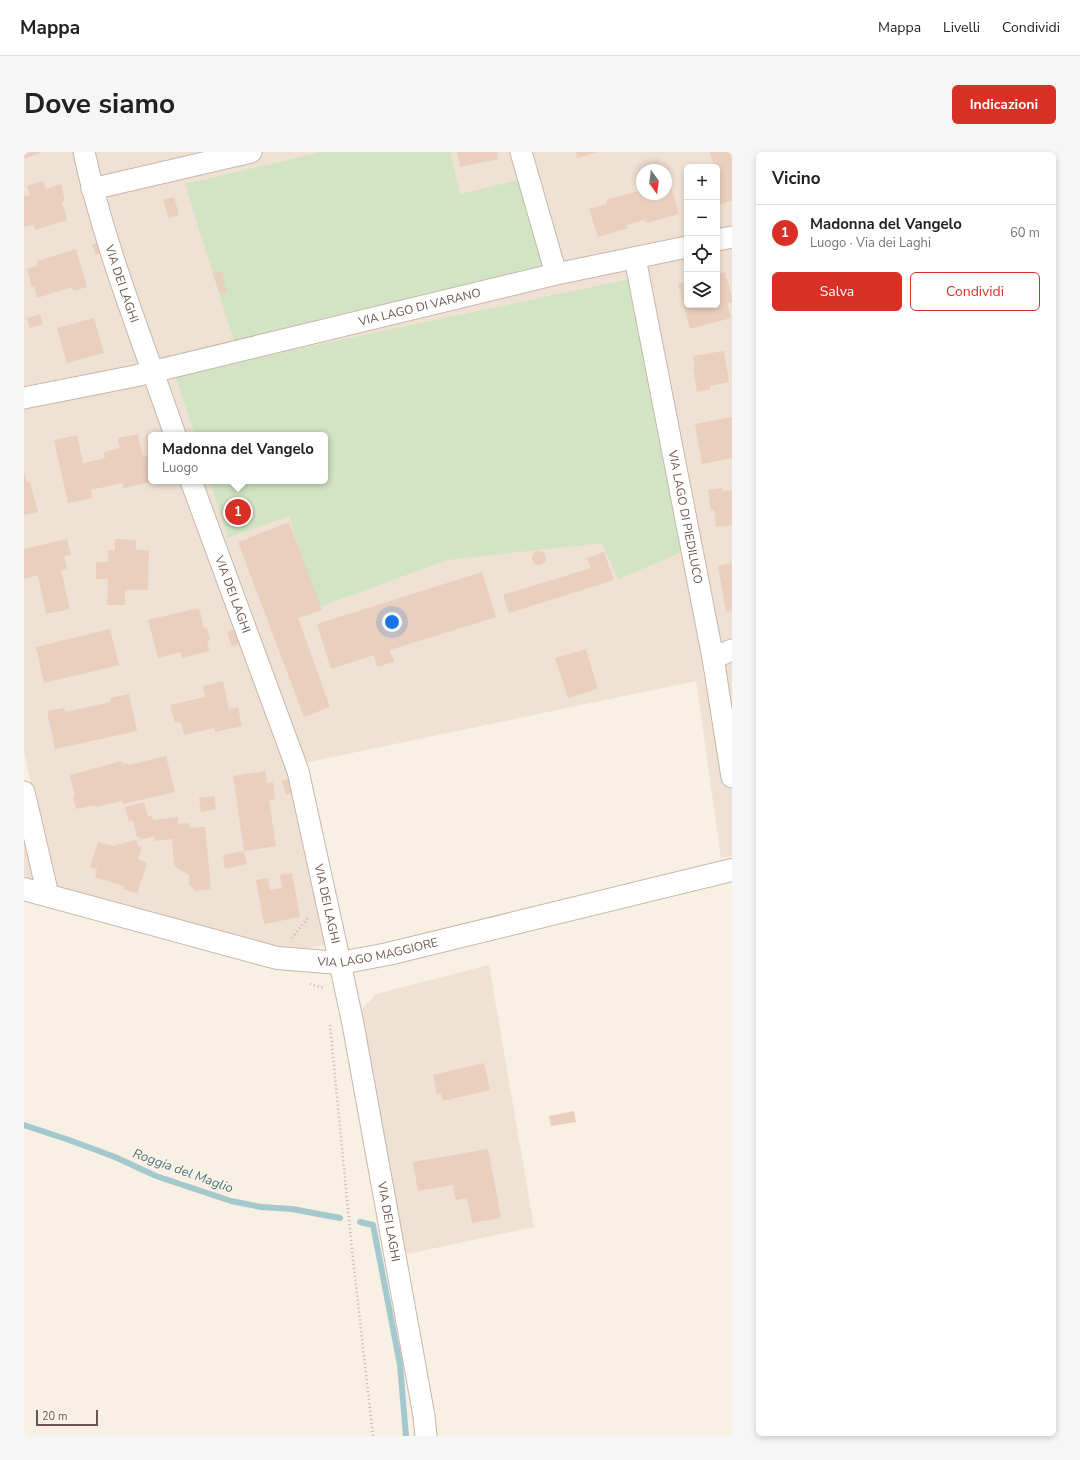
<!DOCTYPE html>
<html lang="it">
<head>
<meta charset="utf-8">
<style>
  :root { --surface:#fff; --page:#f6f6f6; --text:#222; --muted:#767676; --line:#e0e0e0; --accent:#d93025 }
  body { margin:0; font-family:"Nunito Sans",sans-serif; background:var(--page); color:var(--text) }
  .controls { position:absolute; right:12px; top:12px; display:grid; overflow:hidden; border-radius:6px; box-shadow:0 2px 6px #0003 }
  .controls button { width:36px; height:36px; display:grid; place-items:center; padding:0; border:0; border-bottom:1px solid var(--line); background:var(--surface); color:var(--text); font:20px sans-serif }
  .compass { position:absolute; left:612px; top:12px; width:36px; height:36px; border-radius:50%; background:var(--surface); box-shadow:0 2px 6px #0003; rotate:166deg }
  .scale { position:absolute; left:12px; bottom:10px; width:62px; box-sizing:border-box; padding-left:4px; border:2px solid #6d574d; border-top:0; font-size:11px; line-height:14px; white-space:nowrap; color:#6d574d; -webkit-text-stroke:3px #fcf4e9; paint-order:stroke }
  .you { position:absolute; left:368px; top:470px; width:14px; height:14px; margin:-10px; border:3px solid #fff; border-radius:50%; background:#1a73e8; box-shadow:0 0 0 6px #1a73e833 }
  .badge { display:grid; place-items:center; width:26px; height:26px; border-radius:50%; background:var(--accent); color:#fff; font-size:13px; font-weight:700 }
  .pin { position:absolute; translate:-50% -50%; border:2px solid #fff; box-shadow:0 1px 4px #0006 }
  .popup { position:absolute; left:124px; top:280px; width:180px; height:52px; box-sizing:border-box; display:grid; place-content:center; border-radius:6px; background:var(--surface); filter:drop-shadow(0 1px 3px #0005); font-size:13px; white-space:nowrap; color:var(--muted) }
  .popup b { font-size:15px; color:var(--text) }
  .popup::after { content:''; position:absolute; left:50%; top:100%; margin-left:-8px; border:8px solid transparent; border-top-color:var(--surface) }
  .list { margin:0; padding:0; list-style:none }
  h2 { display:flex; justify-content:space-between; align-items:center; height:52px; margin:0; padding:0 16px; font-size:17px }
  h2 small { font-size:13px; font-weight:400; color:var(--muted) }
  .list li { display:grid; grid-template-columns:26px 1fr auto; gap:12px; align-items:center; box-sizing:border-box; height:56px; padding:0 16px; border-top:1px solid var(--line) }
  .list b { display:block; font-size:15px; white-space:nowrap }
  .list p { margin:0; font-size:13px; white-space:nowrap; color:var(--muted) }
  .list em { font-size:13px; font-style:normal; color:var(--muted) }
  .actions { display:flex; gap:8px; padding:12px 16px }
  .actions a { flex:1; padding:9px 0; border:1px solid var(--accent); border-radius:6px; text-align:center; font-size:14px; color:var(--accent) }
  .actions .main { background:var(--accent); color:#fff }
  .icon { flex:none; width:22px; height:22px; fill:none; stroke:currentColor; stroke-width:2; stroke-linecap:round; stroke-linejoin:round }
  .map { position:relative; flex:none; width:708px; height:1284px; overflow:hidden; border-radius:6px }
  header { display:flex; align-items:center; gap:24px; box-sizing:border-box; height:56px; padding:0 20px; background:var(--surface); border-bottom:1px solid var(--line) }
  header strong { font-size:19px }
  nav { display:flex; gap:22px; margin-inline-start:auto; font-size:14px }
  .intro { display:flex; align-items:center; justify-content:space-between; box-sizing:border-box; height:96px; padding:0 24px }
  h1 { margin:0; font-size:28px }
  .button { padding:10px 18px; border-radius:6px; background:var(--accent); color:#fff; font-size:14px; font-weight:700 }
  main { display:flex; gap:24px; padding:0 24px }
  aside { flex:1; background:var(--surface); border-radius:6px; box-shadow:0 2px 6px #0003 }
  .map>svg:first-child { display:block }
  .residential { fill:#efe1d3; fill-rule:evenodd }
  .green { fill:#d2e4c4 }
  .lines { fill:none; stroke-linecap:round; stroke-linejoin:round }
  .stream { stroke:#a3c9cf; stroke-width:6 }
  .building { fill:#eacfbf }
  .minor-casing { stroke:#c7b7ac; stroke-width:23 }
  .tertiary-casing { stroke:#c7b7ac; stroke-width:24 }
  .path { stroke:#ceb2a3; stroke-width:2.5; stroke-dasharray:1 3; stroke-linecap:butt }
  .minor { stroke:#fff; stroke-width:21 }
  .tertiary { stroke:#fff; stroke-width:22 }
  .labels { text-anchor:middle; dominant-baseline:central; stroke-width:3; stroke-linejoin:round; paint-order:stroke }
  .street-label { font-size:12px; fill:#6d574d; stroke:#fcf4e9 }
  .water-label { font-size:13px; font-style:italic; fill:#4a767e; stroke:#fcf4e9 }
</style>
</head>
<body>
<header>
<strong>Mappa</strong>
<nav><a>Mappa</a><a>Livelli</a><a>Condividi</a></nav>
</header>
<div class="intro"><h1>Dove siamo</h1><a class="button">Indicazioni</a></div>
<main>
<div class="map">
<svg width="708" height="1284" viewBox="0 0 708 1284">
  <rect width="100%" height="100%" fill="#f8f0e3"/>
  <path class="residential" d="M0,0h708v704l-11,2 -25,-177 -397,83 45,176 -52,12 -239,-65 -29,-136zM663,15h30v138h-30zM618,18h24v24h-24zM127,283h174v46h-174z
    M0,640l24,103 -24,-6z
    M465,813l45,262 -136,29 -42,-240 20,-22z"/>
  <path class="green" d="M298,0h128l10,42 62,-15 21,87 -1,1 -308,74 -49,-157z
    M606,127l49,211 1,63 -62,26 -16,-36 -155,17 -125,46 -8,-6 -25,-84 -61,22 -18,-57h115v-46h-130l-20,-60z"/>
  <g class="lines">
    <path class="stream" d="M0,973l45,15 46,17 41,19 75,25 30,6 31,2 48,9
      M336,1070l13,3 2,10 25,130 6,71"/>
  </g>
  <path class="building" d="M0,0h18l-18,7z
    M433,0h40l1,7 -38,8z
    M552,0h21l-20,6z
    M686,0h22v49l-15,4v-16l3,-1 -3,-11v-10h-3z
    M19,29l3,8 15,-5 4,17 -3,1 5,18 -32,10 -2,-6 -9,3v-31l6,-1 -3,-9z
    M647,34l8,28 -33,9 -1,-3 -18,5 1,3 -30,9 -9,-28 18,-5 -1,-4 36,-10v4h24v-7z
    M150,45l5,18 -10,3 -6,-18z
    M73,91l4,10 -5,2 -4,-10z
    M52,97l11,38 -14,4 -1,-4 -35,11 -3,-12 -2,1 -5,-18 11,-4 -1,-4z
    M197,119l6,21 -7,2 -7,-20z
    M701,120l7,25v5l-5,1 4,15 -41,11 -12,-45 9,-2v23h30v-31z
    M16,162l3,10 -13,4 -3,-10z
    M70,166l10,35 -37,10 -10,-35z
    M700,199l5,31 -19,4 1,3 -14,3 -4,-25h2l-2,-11z
    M708,265v41l-30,6 -7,-40z
    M114,282l5,23 6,-1 2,9v17l-27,6 -2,-5 -31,7 1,8 -24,5 -14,-63 23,-5 6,28 22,-5 -1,-6 16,-4 -2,-10z
    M0,321l3,10 3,-1 8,30 -14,3z
    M699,336v3l9,-1v35l-16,2 -2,-17 -3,1 -3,-21z
    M265,370l33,88 -24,8 32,89 -26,10 -66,-175z
    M43,387l4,16 -7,1 3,13 -6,1 9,39 -24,5 -8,-39 -14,4v-30z
    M91,387l21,1v10h13l-1,40h-23v15h-18l1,-26h-12v-17h12v-12h7z
    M508 406a7 7 0 1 1 14 0a7 7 0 1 1-14 0Z
    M580,400l10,28 -105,33 -6,-18 88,-27 -4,-10z
    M708,411v48l-6,1 -8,-46z
    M458,420l14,45 -106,33 4,12 -17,5 -3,-12 -43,14 -14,-45z
    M175,456l5,20 3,-1 3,13 -3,1 3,10 -28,7 -1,-6 -23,6 -10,-38z
    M86,477l9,36 -75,18 -8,-36z
    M210,477l5,15 -7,2 -5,-14z
    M562,497l12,40 -30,9 -13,-40z
    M199,529l6,28 9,-2 4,19 -27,6 -1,-4 -30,7 -3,-13 -6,1 -5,-18 35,-8 -2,-11z
    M105,542l8,37 -82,18 -8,-38 17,-3 1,4 46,-10 -1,-4z
    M142,604l9,36 -52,12 -1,-3 -26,6 -1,-2 -19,4 -3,-12 2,-1 -5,-21 52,-14 1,3 5,-1 1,2z
    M241,619l2,12 6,-1 2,17 -6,1 7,46 -32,5 -11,-75z
    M265,627l3,14 -6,2 -4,-15z
    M190,644l2,13 -15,3 -2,-14z
    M120,650l4,15 4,-1 1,4 25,-3v7l11,-1 1,5 15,-1 6,62 -15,2 -7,-7v-9l-15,-9 -2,-27 -17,2v-5l-15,4 -1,-4 -2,1 -4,-17 -4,2 -4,-15z
    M112,688l2,6 4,2 -4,11 9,4 -10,31 -14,-5 1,-3 -29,-9 2,-8 -7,-2 8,-25 15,4z
    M220,699l3,13 -22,5 -2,-14z
    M268,721l8,44 -36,7 -8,-44 12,-2 2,12 12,-2 -2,-13z
    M460,911l6,27 -47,11 -2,-8 -4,1 -4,-19z
    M550,959l2,11 -25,4 -2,-10z
    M464,997l13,69 -29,5 -5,-25 -11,2 -3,-15 -35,6 -5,-29z"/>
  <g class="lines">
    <defs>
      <g id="minor">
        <path id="s1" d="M60,0c21,97 59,189 91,283"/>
        <path d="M497,0l35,122"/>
        <path d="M68,37l159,-37"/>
        <path d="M693,88l15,-3"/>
        <path id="s2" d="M611,106l78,400 19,119"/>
        <path id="s3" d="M0,246l111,-22 421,-102 131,-27"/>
        <path id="s4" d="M167,329l107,290 42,192 13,61 71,392 2,20"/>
        <path d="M689,506l19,-8"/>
        <path d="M0,640l24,103"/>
      </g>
      <g id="tertiary">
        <path id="s5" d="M0,737l253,69 63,5 48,-9 344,-84"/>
      </g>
    </defs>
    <use href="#minor" class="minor-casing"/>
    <use href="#tertiary" class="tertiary-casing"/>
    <path class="path" d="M268,786l15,-19v-2
      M286,832l14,4
      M306,873l22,225 21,186"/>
    <use href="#minor" class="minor"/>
    <use href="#tertiary" class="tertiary"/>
  </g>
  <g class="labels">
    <g class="street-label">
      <text stroke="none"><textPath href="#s1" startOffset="137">VIA DEI LAGHI</textPath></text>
      <text stroke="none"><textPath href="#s3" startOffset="406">VIA LAGO DI VARANO</textPath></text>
      <text stroke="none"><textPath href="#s2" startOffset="264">VIA LAGO DI PIEDILUCO</textPath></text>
      <text stroke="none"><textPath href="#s4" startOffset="121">VIA DEI LAGHI</textPath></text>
      <text stroke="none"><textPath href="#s4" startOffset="445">VIA DEI LAGHI</textPath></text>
      <text stroke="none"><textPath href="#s5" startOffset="364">VIA LAGO MAGGIORE</textPath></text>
      <text stroke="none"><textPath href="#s4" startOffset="769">VIA DEI LAGHI</textPath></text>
    </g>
    <g class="water-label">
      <text transform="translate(159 1019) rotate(20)">Roggia del Maglio</text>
    </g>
  </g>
</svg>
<div class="controls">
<button>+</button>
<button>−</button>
<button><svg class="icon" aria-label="locate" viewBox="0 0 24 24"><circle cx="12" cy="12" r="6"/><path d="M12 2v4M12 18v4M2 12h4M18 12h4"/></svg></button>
<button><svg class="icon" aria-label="layers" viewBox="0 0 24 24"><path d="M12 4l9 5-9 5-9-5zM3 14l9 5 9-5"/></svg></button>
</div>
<svg class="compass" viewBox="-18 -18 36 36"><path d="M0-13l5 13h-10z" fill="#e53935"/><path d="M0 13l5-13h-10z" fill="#767676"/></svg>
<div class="scale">20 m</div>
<div class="you"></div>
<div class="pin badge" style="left:214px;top:360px">1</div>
<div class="popup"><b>Madonna del Vangelo</b>Luogo</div>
</div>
<aside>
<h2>Vicino<small></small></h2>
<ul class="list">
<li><span class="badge">1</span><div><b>Madonna del Vangelo</b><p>Luogo · Via dei Laghi</p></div><em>60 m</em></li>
</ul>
<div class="actions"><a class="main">Salva</a><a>Condividi</a></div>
</aside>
</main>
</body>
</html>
